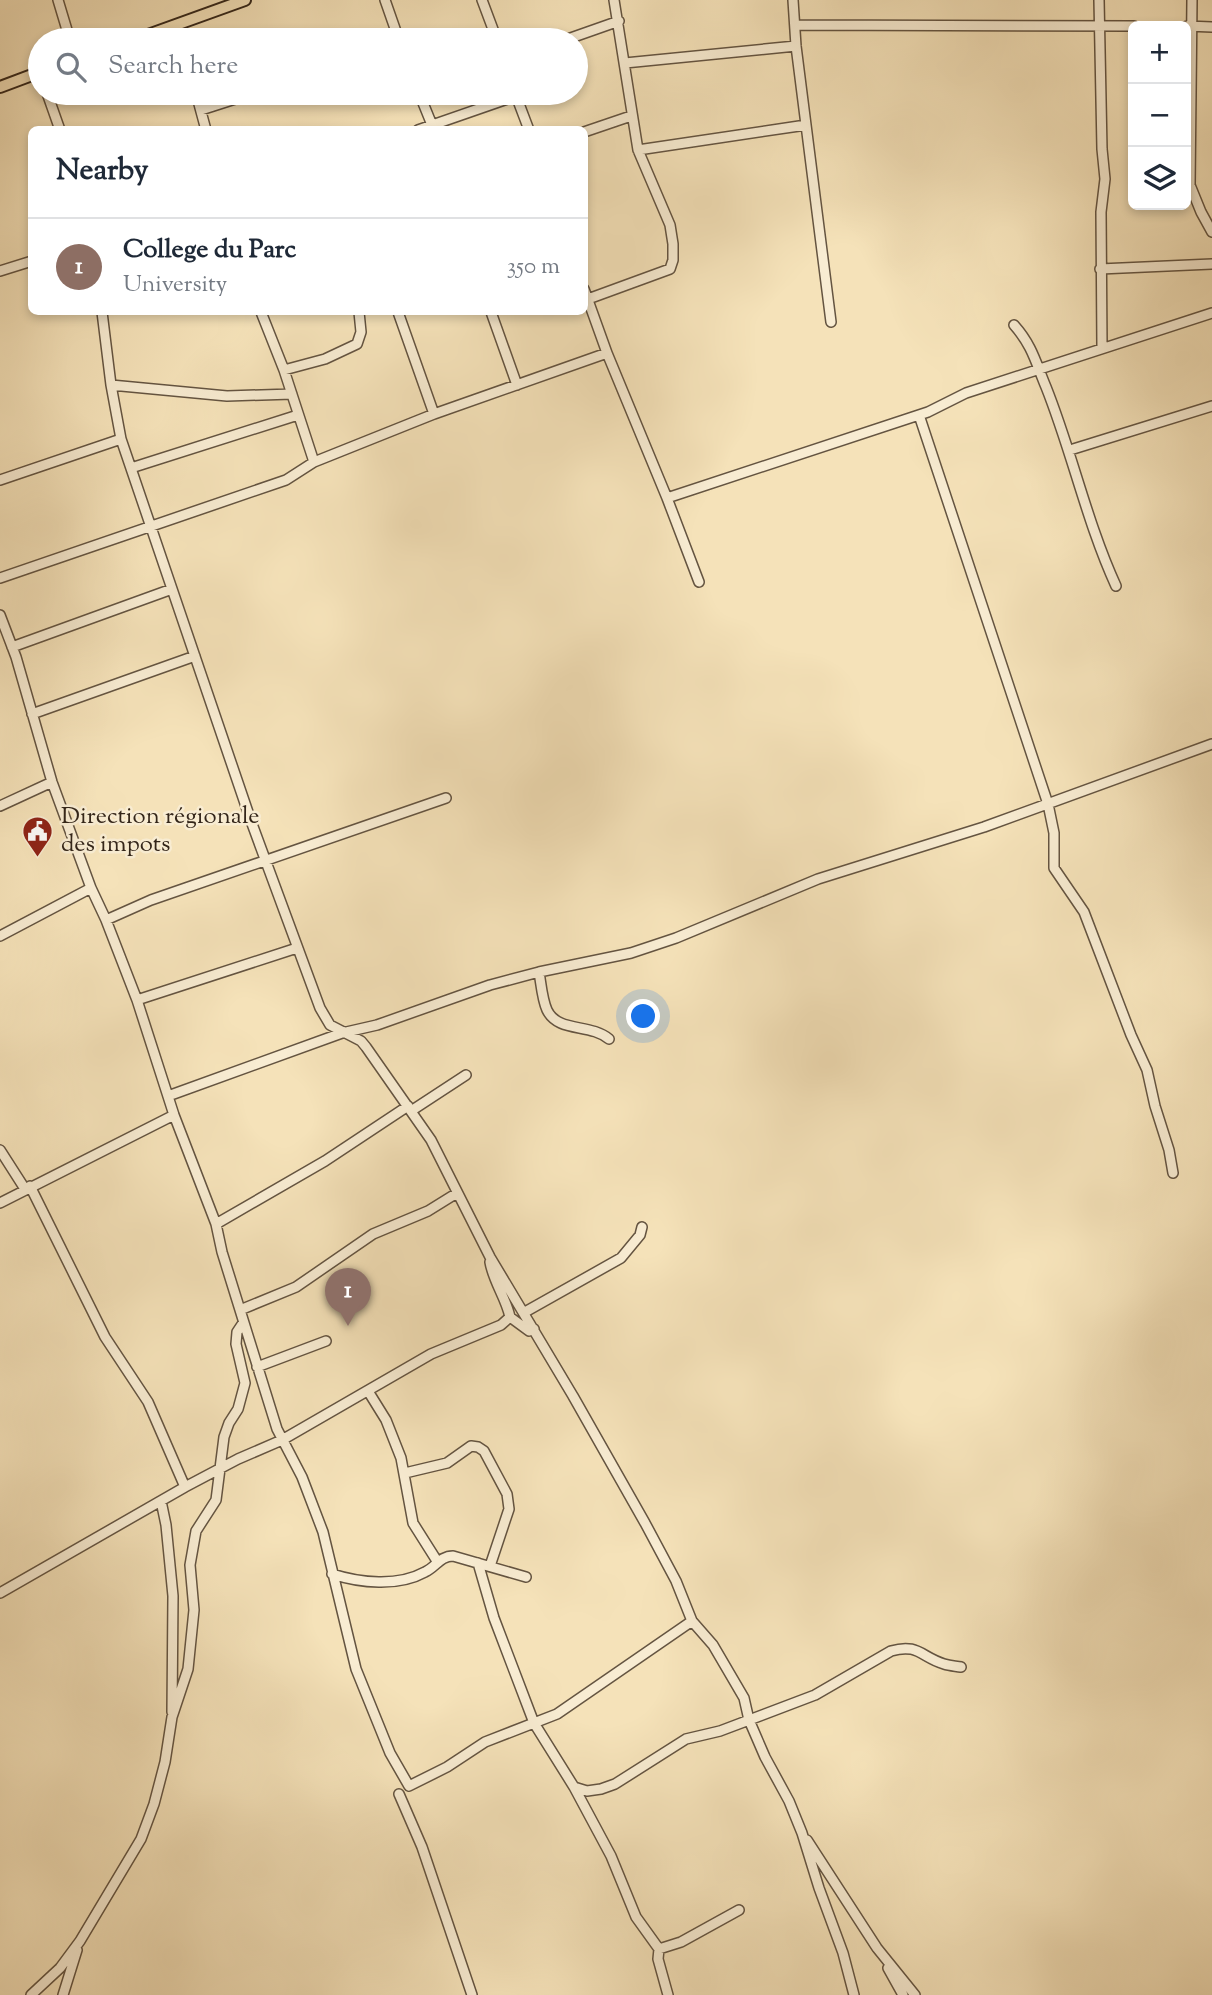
<!DOCTYPE html>
<html lang="en">
<head>
<meta charset="utf-8">
<style>
  :root { --surface:#fff; --page:#f2f2f3; --text:#1f2937; --muted:#747a83; --line:#e0e1e3; --accent:#8f2418 }
  body { margin:0; font-family:"Sorts Mill Goudy",serif; background:var(--page); color:var(--text) }
  .controls { position:absolute; right:21px; top:21px; display:grid; overflow:hidden; border-radius:10px; box-shadow:0 4px 10px #0003 }
  .controls button { width:63px; height:63px; display:grid; place-items:center; padding:0; border:0; border-bottom:2px solid var(--line); background:var(--surface); color:var(--text); font:35px sans-serif }
  .you { position:absolute; left:644px; top:1017px; width:24px; height:24px; margin:-18px; border:5px solid #fff; border-radius:50%; background:#1a73e8; box-shadow:0 0 0 10px #1a73e833 }
  .badge { display:grid; place-items:center; width:46px; height:46px; border-radius:50%; background:var(--accent); color:#fff; font-size:23px; font-weight:700 }
  .pin { position:absolute; translate:-50% -58px; filter:drop-shadow(0 2px 4px #0008) }
  .pin::after { content:''; position:absolute; top:37px; width:24px; height:21px; background:inherit; clip-path:polygon(0 0,100% 0,50% 100%) }
  .list { margin:0; padding:0; list-style:none }
  h2 { display:flex; justify-content:space-between; align-items:center; height:91px; margin:0; padding:0 28px; font-size:30px }
  h2 small { font-size:23px; font-weight:400; color:var(--muted) }
  .list li { display:grid; grid-template-columns:46px 1fr auto; gap:21px; align-items:center; box-sizing:border-box; height:98px; padding:0 28px; border-top:2px solid var(--line) }
  .list b { display:block; font-size:26px; white-space:nowrap }
  .list p { margin:0; font-size:23px; white-space:nowrap; color:var(--muted) }
  .list em { font-size:23px; font-style:normal; color:var(--muted) }
  .icon { flex:none; width:38px; height:38px; fill:none; stroke:currentColor; stroke-width:2; stroke-linecap:round; stroke-linejoin:round }
  .map { position:relative; flex:none; width:1212px; height:1995px; overflow:hidden }
  .search { position:absolute; background:var(--surface); box-shadow:0 4px 10px #0003; left:28px; top:28px; width:560px; height:77px; display:flex; align-items:center; gap:18px; box-sizing:border-box; padding:0 24px; border-radius:38px; color:var(--muted); font-size:26px }
  .panel { position:absolute; background:var(--surface); box-shadow:0 4px 10px #0003; left:28px; top:126px; width:560px; height:189px; border-radius:10px }
  .map>svg:first-child { display:block }
  .lines { fill:none; stroke-linecap:round; stroke-linejoin:round }
  .minor-casing { stroke:#645441; stroke-width:12 }
  .major-casing { stroke:#332519; stroke-width:14 }
  .minor { stroke:#f8ecd2; stroke-width:9 }
  .major { stroke:#f5e2b9; stroke-width:10 }
  .labels { text-anchor:middle; dominant-baseline:central; stroke-width:5; stroke-linejoin:round; paint-order:stroke }
  .poi-label { font-size:24px; fill:#332519; stroke:#f8ecd2; text-anchor:start }
</style>
</head>
<body>
<div class="map">
<svg width="1212" height="1995" viewBox="0 0 1212 1995">
  <rect width="100%" height="100%" fill="#f5e2b9"/>
  <filter id="stains"><feTurbulence type="fractalNoise" baseFrequency=".00286" numOctaves="4"/><feColorMatrix values="0 0 0 0 .2 0 0 0 0 .09 0 0 0 0 .02 0 0 0 .5 -.17"/></filter>
  <radialGradient id="worn" r=".72"><stop offset=".6" stop-color="#630" stop-opacity="0"/><stop offset="1" stop-color="#630" stop-opacity=".3"/></radialGradient>
  <g class="lines">
    <defs>
      <path id="minor" d="M58,0l12,40
        M385,0l14,40
        M482,0l15,40
        M793,0l3,46 35,276
        M1099,0l3,149 3,30 -4,33 1,135
        M1192,0l-2,185 11,27 11,20
        M795,25l339,1
        M175,26l5,14
        M1187,26l25,1
        M565,40l54,-19
        M625,63l171,-17
        M47,93l13,37
        M196,93l10,37
        M419,93l13,32
        M515,93l14,37
        M201,110l53,-17
        M418,130l98,-34
        M584,132l47,-16
        M638,150l168,-25
        M1100,269l112,-5
        M0,271l32,-10
        M588,299l82,-30 3,-9v-16l-3,-19 -32,-75 -24,-150
        M102,312l9,73 10,54 130,382 69,187 10,17 31,16 5,6 65,93 59,117 83,139 72,127 31,58 16,40 21,24 31,53 5,22 16,37 24,44 13,32 17,55 24,65 11,42
        M261,312l23,58 30,92
        M398,312l36,102
        M491,312l26,73
        M1014,325c18,20 22,38 32,62 26,65 41,136 70,199
        M607,353l60,145 32,84
        M284,370l41,-11 32,-15 4,-12 -2,-20
        M111,385l116,11 65,-2
        M919,415l129,389 6,29v35l30,44 47,123 16,35 8,36 14,44 4,23
        M1070,450l142,-44
        M131,468l167,-53
        M0,480l121,-41
        M667,498l261,-86 38,-19 246,-80
        M0,578l286,-98 28,-18 120,-48 173,-61 -23,-64
        M0,615l16,42 36,125 39,106 15,32 31,80 37,115 42,109 6,28 55,177 25,48 21,55 33,137 34,84 19,33 38,-19 38,-25 72,-28 135,-93
        M12,647l160,-58
        M32,714l163,-58
        M0,806l52,-24
        M106,920l45,-20 295,-102
        M0,936l91,-48
        M539,972c2,11 3,27 8,38 11,23 43,13 62,29
        M137,1000l160,-52
        M168,1096l174,-63 35,-8 113,-40 49,-13 92,-19 45,-15 142,-59 166,-52 228,-83
        M411,1111l55,-36
        M0,1150l25,39
        M30,1186l75,151 43,65 37,85
        M0,1203l174,-88
        M216,1224l109,-63 83,-55
        M240,1310l56,-23 77,-53 55,-23 29,-18
        M525,1312l96,-54 19,-23 2,-8
        M510,1317l19,14 5,-2
        M257,1367l69,-26
        M368,1391l18,29 15,38 12,65 24,38
        M405,1473l42,-10 24,-17 7,1 6,4 23,43 2,15 -19,57
        M161,1501l5,24 7,71 -1,116
        M478,1563l16,55 40,105 40,64 13,4 14,-2 14,-5 71,-45 34,-8 95,-36 76,-44c27,-8 30,6 53,13 6,2 12,2 17,3
        M332,1574c28,9 66,13 93,-2 11,-5 15,-16 28,-16l73,21
        M0,1593l185,-106 53,-28 44,-19 149,-86 70,-29 9,-8c-4,-19 -17,-36 -20,-55
        M574,1787l37,69 25,61 23,32 22,-7 58,-32
        M399,1794l23,53 50,148
        M807,1840l70,108 38,47
        M659,1949l-1,10 10,36
        M888,1968l15,27
        M31,1995l29,-27 20,-27 61,-102 13,-35 11,-42 7,-45 16,-48 6,-59 -4,-45 6,-34 20,-31 8,-63 5,-14 9,-14 7,-26 -9,-39 1,-12 6,-9
        M63,1995l14,-45"/>
      <path id="major" d="M134,40l111,-40
        M0,87l40,-15"/>
    </defs>
    <use href="#minor" class="minor-casing"/>
    <use href="#major" class="major-casing"/>
    <use href="#minor" class="minor"/>
    <use href="#major" class="major"/>
  </g>
  <defs>
    <symbol id="civic-pin" viewBox="-11 -11 22 30"><path d="M0 17L-7.5 6A9.5 9.5 0 1 1 7.5 6Z" fill="#8f2418" stroke="#f8ecd2"/><path d="M-.6-6.5H3V-4.5H.6V-3L4-1V1h2V6H-6V1h2V-1L-.6-3ZM-1.2 2.5V6h2.4V2.5Z" fill="#fff"/></symbol>
  </defs>
  <g fill-rule="evenodd">
    <use href="#civic-pin" x="20" y="814" width="35" height="47"/>
  </g>
  <g class="labels">
    <g class="poi-label">
      <text x="61" y="817">Direction régionale<tspan x="61" dy="28">des impots</tspan></text>
    </g>
  </g>
  <rect width="100%" height="100%" filter="url(#stains)"/>
  <rect width="100%" height="100%" fill="url(#worn)"/>
</svg>
<div class="controls">
<button>+</button>
<button>−</button>
<button><svg class="icon" aria-label="layers" viewBox="0 0 24 24"><path d="M12 4l9 5-9 5-9-5zM3 14l9 5 9-5"/></svg></button>
</div>
<div class="you"></div>
<div class="pin badge" style="left:348px;top:1326px;background:#8d6e63">1</div>
<div class="search"><svg class="icon" aria-label="search" viewBox="0 0 24 24"><circle cx="10" cy="10" r="6"/><path d="M15 15l6 6"/></svg>Search here</div>
<section class="panel">
<h2>Nearby<small></small></h2>
<ul class="list">
<li><span class="badge" style="background:#8d6e63">1</span><div><b>College du Parc</b><p>University</p></div><em>350 m</em></li>
</ul>
</section>
</div>
</body>
</html>
